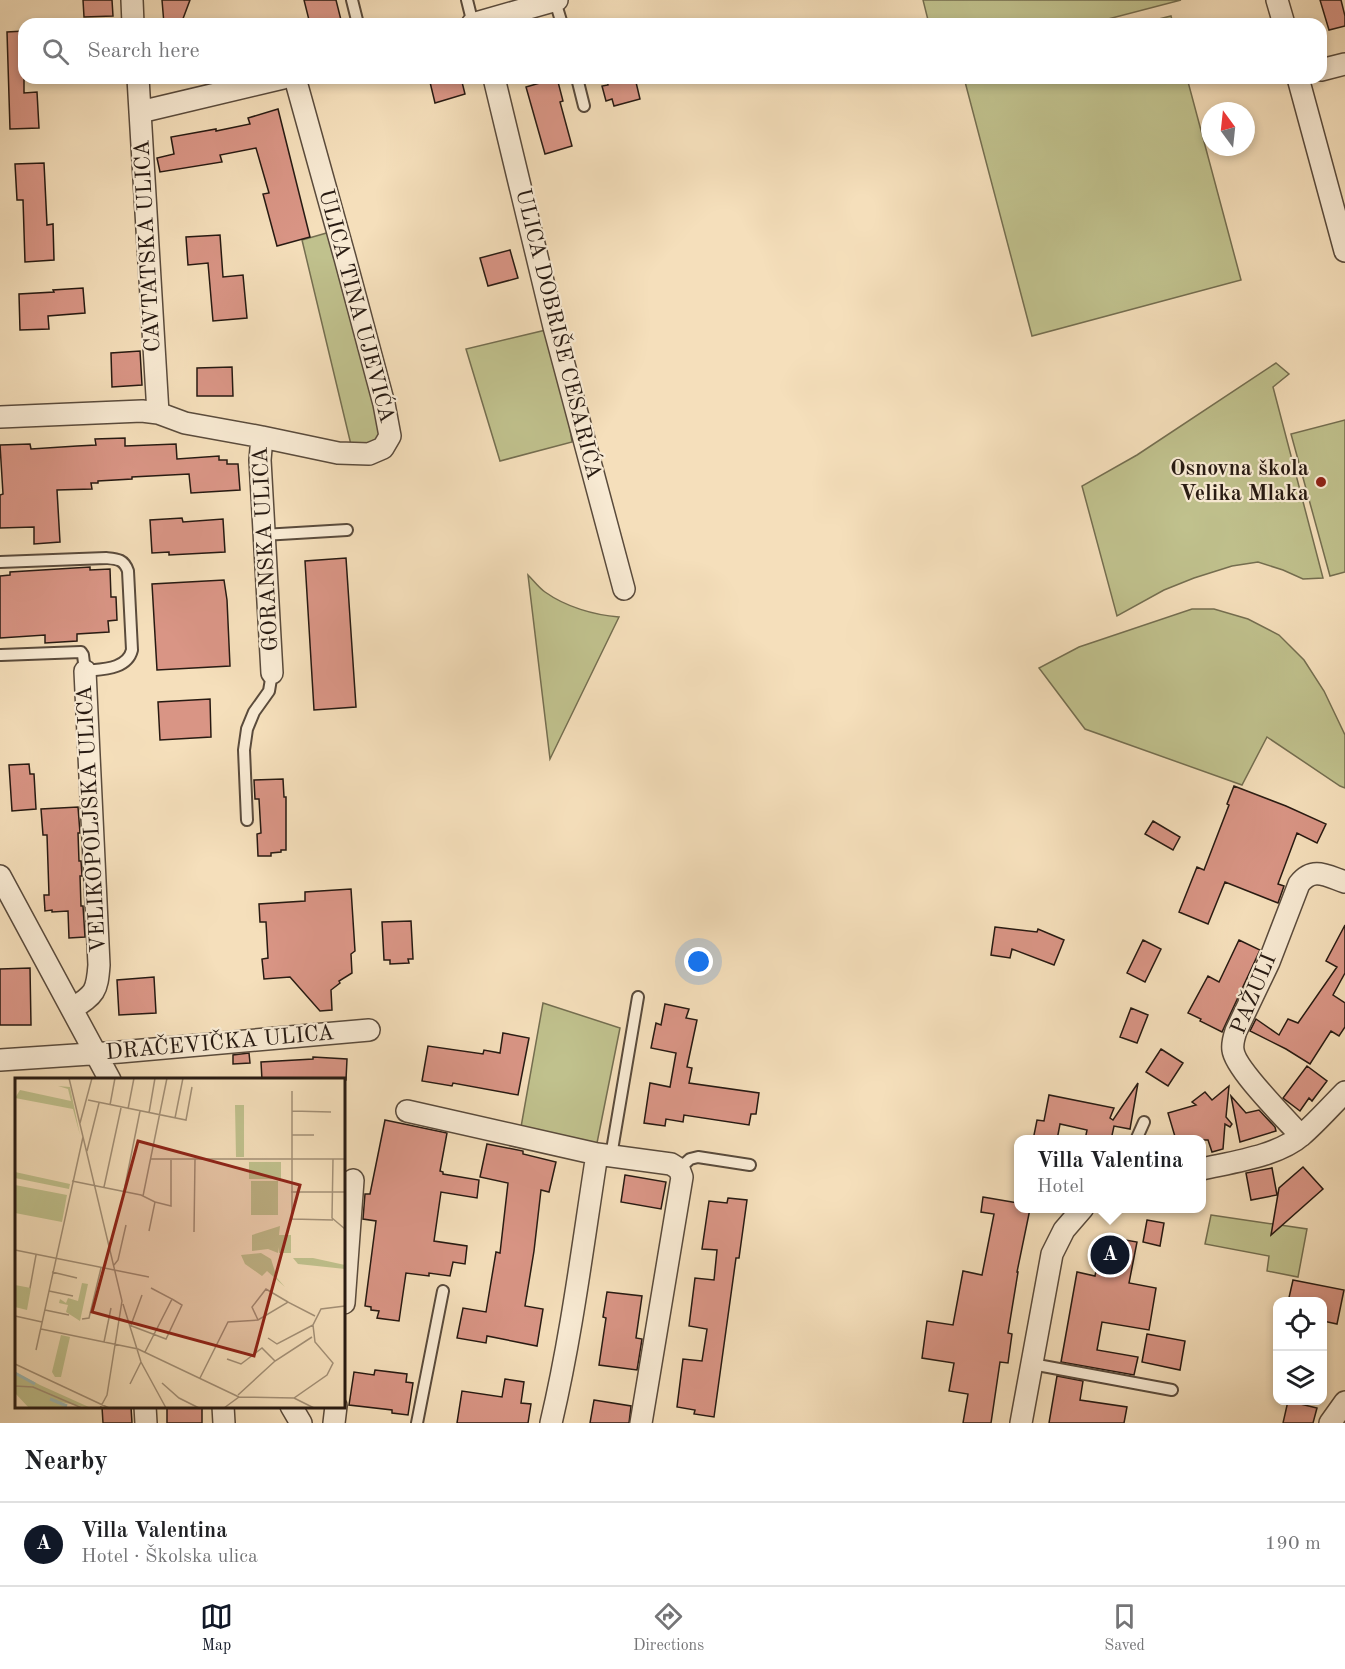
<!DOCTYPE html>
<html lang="en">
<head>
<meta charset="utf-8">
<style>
  :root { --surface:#fff; --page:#f6f6f6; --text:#202124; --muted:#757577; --line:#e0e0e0; --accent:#111827 }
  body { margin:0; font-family:"Old Standard TT",serif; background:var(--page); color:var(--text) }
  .controls { position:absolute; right:18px; bottom:18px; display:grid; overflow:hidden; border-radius:12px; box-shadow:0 3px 9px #0003 }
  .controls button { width:54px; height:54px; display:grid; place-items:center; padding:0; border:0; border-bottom:2px solid var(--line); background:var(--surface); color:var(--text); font:30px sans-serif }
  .compass { position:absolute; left:1201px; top:102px; width:54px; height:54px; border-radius:50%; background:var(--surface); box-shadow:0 3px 9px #0003; rotate:345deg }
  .you { position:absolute; left:699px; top:962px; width:21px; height:21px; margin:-15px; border:4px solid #fff; border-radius:50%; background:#1a73e8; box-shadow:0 0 0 9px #1a73e833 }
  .badge { display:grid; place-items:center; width:39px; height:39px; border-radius:50%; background:var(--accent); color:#fff; font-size:20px; font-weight:700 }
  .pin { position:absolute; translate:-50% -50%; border:3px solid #fff; box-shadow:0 2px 6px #0006 }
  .popup { position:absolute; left:1014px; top:1135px; width:192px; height:78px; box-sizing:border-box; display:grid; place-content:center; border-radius:12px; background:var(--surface); filter:drop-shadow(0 2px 4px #0005); font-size:20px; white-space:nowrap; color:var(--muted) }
  .popup b { font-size:22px; color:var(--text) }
  .popup::after { content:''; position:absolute; left:50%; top:100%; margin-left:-12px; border:12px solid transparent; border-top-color:var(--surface) }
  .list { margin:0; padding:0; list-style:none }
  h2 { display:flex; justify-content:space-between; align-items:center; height:78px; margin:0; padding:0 24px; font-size:26px }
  h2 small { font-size:20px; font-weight:400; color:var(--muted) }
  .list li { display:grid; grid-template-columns:39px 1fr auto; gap:18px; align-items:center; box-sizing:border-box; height:84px; padding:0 24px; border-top:2px solid var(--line) }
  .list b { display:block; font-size:22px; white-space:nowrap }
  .list p { margin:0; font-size:20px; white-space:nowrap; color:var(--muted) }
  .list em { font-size:20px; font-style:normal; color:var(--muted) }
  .icon { flex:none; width:33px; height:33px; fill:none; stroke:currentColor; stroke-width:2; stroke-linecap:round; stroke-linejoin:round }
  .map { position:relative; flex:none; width:1345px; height:1423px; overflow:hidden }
  .search { position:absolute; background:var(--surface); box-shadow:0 3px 9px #0003; left:18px; right:18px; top:18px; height:66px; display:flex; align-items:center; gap:15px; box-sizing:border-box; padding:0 21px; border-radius:18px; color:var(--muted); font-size:22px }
  .sheet { height:162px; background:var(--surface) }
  nav { display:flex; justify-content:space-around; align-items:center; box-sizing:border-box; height:84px; border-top:2px solid var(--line); background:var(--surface); font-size:16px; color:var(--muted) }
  nav a { display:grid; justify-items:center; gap:3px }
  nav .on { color:var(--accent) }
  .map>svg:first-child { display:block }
  .green { fill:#c0c18d; stroke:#746e50; stroke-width:1.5 }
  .building { fill:#d99585; stroke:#271a12; stroke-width:1.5 }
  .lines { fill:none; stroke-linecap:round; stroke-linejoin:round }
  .lane-casing { stroke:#5a4b3c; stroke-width:14 }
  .street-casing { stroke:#5a4b3c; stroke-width:24 }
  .lane { stroke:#f8ead3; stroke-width:10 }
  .street { stroke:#f8ead3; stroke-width:21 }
  .poi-dot { fill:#8f2418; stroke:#f8ead3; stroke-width:2 }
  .labels { text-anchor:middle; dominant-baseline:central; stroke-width:4.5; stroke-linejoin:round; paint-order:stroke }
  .street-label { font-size:22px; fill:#271a12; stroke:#f8ead3 }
  .poi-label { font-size:22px; font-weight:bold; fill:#271a12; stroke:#f8ead3; text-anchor:end }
  .inset-river { fill:none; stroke:#9ebbb8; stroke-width:3 }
  .inset-road { fill:none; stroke:#a39077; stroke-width:1.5 }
  .view { fill:#8f2418; fill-opacity:0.15; stroke:#8f2418; stroke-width:3 }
  .inset-edge { fill:none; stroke:#271a12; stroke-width:3 }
</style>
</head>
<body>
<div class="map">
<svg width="1345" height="1423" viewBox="0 0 1345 1423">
  <rect width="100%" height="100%" fill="#f5dfbb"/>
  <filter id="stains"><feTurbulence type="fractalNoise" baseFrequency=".00333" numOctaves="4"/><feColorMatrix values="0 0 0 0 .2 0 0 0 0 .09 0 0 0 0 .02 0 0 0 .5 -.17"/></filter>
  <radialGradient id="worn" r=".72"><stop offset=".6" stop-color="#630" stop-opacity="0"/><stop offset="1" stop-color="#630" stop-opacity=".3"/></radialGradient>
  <path class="green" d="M923,0h258l-92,24h-160z
    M1171,16l2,8h-34z
    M964,78h223l54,202 -209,56z
    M330,232l51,191 -2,16 -27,10 -50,-209z
    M546,330l22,87 4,25 -72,19 -34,-112z
    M1276,363l13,11 -16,13 50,191 -20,1 -20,-9 -25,-8 -26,4 -38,12 -30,12 -47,26 -35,-130 55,-31z
    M1345,420v152l-15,4 -39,-142z
    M528,575c6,6 11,13 17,17 21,15 49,23 74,25l-69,142z
    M1192,609h22l34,10 31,16 25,25 20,31 21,44v53l-5,-2 -73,-49 -25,48 -157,-56 -46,-61 40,-21z
    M543,1003l77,25 -23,115 -76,-16z
    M1211,1215l96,14 -9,48 -31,-6 2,-15 -64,-12z"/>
  <path class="building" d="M83,0h29l1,16 -29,1z
    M162,0h28l-9,24h-17z
    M304,0h32l6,24h-32z
    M1320,0h21l4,16v10l-16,4z
    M24,31v62l13,-1 2,36 -29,1 -3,-97z
    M429,78h32l4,16 -30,9z
    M557,78l6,23 -3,1 12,44 -27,8 -19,-67z
    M615,78h20l5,21 -26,7 -2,-7 -6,2 -4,-15 6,-1 -1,-5z
    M278,109l32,128 -33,9 -14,-52 6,-1 -13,-45 -36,7 2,7 -62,10 -3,-14 17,-4 -3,-17 45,-8v2l34,-7 -2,-6z
    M44,163l3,62 6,-1 1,36 -29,2 -2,-62h-6l-2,-36z
    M220,235l3,42 20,-2 4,43 -34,3 -5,-58 -20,2 -2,-28z
    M510,250l8,28 -30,8 -8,-28z
    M83,288l2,25 -37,3 1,13 -29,1 -1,-36 35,-2 -1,-2z
    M140,351l2,34 -30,2 -1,-34z
    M232,367l1,29h-36v-28z
    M125,438v8l51,-2 1,15 42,-3v4h8v4h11l2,26 -49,3 -2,-19 -57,3v2l-34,2v2h-7l1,6 -35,1 3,52 -26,2v-17l-34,1v-33l3,-1 -3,-49 30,-1 1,5 46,-3 19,-1 -1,-6z
    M182,518l1,4 40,-3 2,33 -56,3v-3l-17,1 -2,-33z
    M346,558l10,149 -42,3 -9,-149z
    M90,567v3l20,-1 1,28h5l1,23 -9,1 1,11 -32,2v7l-32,2v-8l-45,3v-62l10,-1v-3z
    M224,580l3,20 3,66 -73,4 -5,-86z
    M210,699l1,38 -51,3 -2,-38z
    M29,764l1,10h4l2,35 -24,2 -3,-46z
    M283,779l1,18h2v53h-5v2l-10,1v3h-13l-1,-22 4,-1 -2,-34h-4l-1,-19z
    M1234,786l52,20 40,18 -9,19 -20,-10 -19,51 6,2 -6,17 -53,-21 -17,42 -29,-12 18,-45 7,3 25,-65 -2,-1z
    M78,807l2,26h-2l1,28h2l1,15h-2l1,30h2l2,31 -16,1 -1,-27 -16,1v-2l-7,1 -1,-16h5l-2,-60h-4l-2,-26z
    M1153,821l27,16 -7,13 -28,-16z
    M351,889l4,62 -4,3 1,19 -13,8 1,2 -9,7 1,20 -12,1 -30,-34 -26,2 -2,-20 6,-1 -2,-36h-6l-1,-18 46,-3v-9z
    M411,921l2,38h-5l1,4 -19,1v-4h-6l-2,-38z
    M1345,925v48l-12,22 12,8v24l-6,9 -8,-5 -21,33 -24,-15 -36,-18 6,-12 23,16 9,-16 10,4 39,-56 -11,-6z
    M995,927l42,5 1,-3 26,11 -10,25 -42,-16 -2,9 -19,-3z
    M1143,940l18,9 -16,33 -18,-9z
    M1239,940l21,10 -38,82 -22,-11 1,-2 -13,-6 20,-37 11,6z
    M30,968l1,57h-31v-56z
    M154,977l2,36 -37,2 -2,-35z
    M665,1004l24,5 -3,9 11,2 -10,47 5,1 -3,15 70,10 -3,21h-5l-2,11 -65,-10 -1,7 -17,-3 -1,7 -21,-3 6,-40 20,4 6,-34 -25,-5 5,-25 5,2z
    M1131,1008l17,7 -11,28 -17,-6z
    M503,1033l26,5 -11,57 -65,-12 -1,3 -30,-5 6,-35 55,8 1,-4 16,3z
    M1161,1049l22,14 -15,23 -22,-14z
    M249,1053l1,10 -17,1v-9z
    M313,1057l34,2 -1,21h-84l-1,-18 52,-3z
    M1307,1066l20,15 -15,20 -3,-3 -9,13 -17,-13z
    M1138,1083l-8,46 -16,-3 -3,14h-26l2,-10 -27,-6 -3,16h-24l4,-20 7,1 5,-26 65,13 -4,10 3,2z
    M1229,1086l-3,31 6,7 -2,3 -5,-3 -2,25 -11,3 -4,-12h-32l-8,-27 28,-8 -4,-3 13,-10 7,8z
    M1231,1096l15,17 13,-3 16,17 1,4 -36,11z
    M385,1120l62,13 -7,38 3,1v2l36,6 -2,18 -36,-6 -7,49 33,5 -2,18 -12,-2 -3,14 -21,-3v3l-23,-3 -7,48 -22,-3 2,-7 -8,-1v-3l-6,-1 11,-85 -13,-2 2,-25h5z
    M487,1144l36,7v3l33,8 -7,30 -8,-2 -7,61 -9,55 18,3 -6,37 -50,-10 -1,7 -29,-5 6,-30 23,4 10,-60 4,1 8,-70 -28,-6z
    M1303,1167l20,22 -52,46 8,-47z
    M1272,1168l5,27 -26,5 -5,-27z
    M625,1175l41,7 -5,27 -40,-7z
    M983,1197l35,6v6h12l-13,63h1l-10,61 4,1 -4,29 -8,-1 -9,61h-28l5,-29 -19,-3 5,-28 -32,-5 5,-37 26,4 10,-54 19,4 12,-61 -13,-2z
    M728,1198l19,2 -8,58h-3l-22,159 -20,-3 1,-4 -18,-3 6,-48 19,2 5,-32 -18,-3 6,-48 19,2 3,-30 -15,-1 7,-48 18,2z
    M1147,1220l17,3 -4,23 -17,-4z
    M1103,1236l34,6 -8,41 27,5 -7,42 -47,-8 -5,28 41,7 -4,18 -73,-13 16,-90 18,4z
    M1293,1280l51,10 -7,34 -14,-3v-19h-35z
    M607,1292l35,4 -6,42 6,1 -5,31 -38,-5 7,-47 -3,-1z
    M1147,1334l38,7 -5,29 -38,-8z
    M375,1370l32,4 -1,8 7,1 -5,32 -16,-2v-3l-43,-5 5,-33 20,3z
    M1057,1376l26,5 -3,19 47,7 -3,16h-75z
    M505,1379l19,3 -3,21 10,1 -3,19h-71l5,-32 40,6z
    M594,1400l37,6 -2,17h-39z
    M1288,1401l29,7 -4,15h-30z
    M102,1407h29l1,16h-29z
    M167,1407h35v16h-35z"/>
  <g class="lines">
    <defs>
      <path id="lane" d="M352,0l6,24
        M467,0l6,24
        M555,1l7,23
        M577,78l7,28
        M263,535l84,-5
        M0,562l106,-4c11,1 18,1 22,13l4,79c-5,20 -31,19 -47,21l-2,-16 -2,-3 -80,3
        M247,820l-3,-70 3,-21 7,-17 15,-21 3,-18
        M1136,1140l8,-18
        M611,1156l27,-159
        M679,1169l11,-10 8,-2 52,8
        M1032,1364l140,26
        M417,1423l26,-132"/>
      <path id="street" d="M132,0l1,24
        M1277,0l7,24
        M472,24l85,-24
        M1321,70l24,-6
        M138,78l20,335
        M494,78l60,249 70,262
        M1298,78l47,173
        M140,112l143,-34
        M0,417l142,-6 16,2 27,10 77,14 -2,23 12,213
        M262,437l76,16 31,1 14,-6 7,-12 -6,-32 -39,-146 -50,-180
        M0,876l110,204
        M72,1009c23,-15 25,-17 27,-44l-14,-294
        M0,1060l120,-8 249,-22
        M407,1111l190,43c-14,89 -25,180 -46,269
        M1301,1136c-14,-16 -66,-67 -68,-86 -1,-6 1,-13 3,-19l33,-69 30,-78c14,-18 28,-8 46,-2
        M597,1154l74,10 8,5 3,8 -41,246
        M1202,1169c31,-7 76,-13 100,-34 15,-13 29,-29 43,-43
        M344,1303l9,-123
        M145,1406l1,17
        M223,1406l1,17
        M291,1406l10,17
        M334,1423l2,-17
        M1021,1423l31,-169 12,-24 19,-22
        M1330,1423l15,-21"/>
    </defs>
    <use href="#lane" class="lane-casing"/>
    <use href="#street" class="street-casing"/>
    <use href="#lane" class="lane"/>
    <use href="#street" class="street"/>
  </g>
  <circle class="poi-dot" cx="1321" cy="482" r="6"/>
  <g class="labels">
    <g class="street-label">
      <text transform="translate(148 246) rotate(-93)">CAVTATSKA ULICA</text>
      <text transform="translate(356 306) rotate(75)">ULICA TINA UJEVIĆA</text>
      <text transform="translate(558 334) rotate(76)">ULICA DOBRIŠE CESARIĆA</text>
      <text transform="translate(266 549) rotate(-93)">GORANSKA ULICA</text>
      <text transform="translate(92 819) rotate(-93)">VELIKOPOLJSKA ULICA</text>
      <text transform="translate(1254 994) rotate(-67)">PAŽULI</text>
      <text transform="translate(220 1043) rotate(-5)">DRAČEVIČKA ULICA</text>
    </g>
    <g class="poi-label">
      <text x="1309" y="469">Osnovna škola<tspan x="1309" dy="25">Velika Mlaka</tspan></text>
    </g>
  </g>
  <g transform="translate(15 1078)">
    <rect width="330" height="330" fill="#f5dfbb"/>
    <path d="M43,8l12,1 10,48 -7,-26 -58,-11 5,-8 51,11 -3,-12zM220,27h9v52h-8zM234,84h32v17h-32zM0,94l55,12 -1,5 -54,-11zM236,103h27v34h-27zM0,107l52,10 -5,27 -47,-9zM265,148l-1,9h12v18h-12v-6l-1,6 -10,-4 -16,2v-16zM246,175l10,6 6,19 8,9 -18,-16 -5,5 -17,-12 -4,-9zM278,180h20l32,7v4l-47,-5zM67,205l6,1 -8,37 -14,-9 2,-7 -9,-2 1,-4 6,4 2,-5 10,3zM0,207l16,3 -4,22 -12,-3zM46,257l9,2 -9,40h-6l-3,-5zM0,294l25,13 51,23 -36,-7 15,7h-41l-14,-15z" fill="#c0c18d"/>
    <path class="inset-river" d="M0,295l20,11M35,321l17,7"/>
    <path class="inset-road" d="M54,0l53,223 -15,94 -7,13M277,13v128l41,1M73,22l98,20 6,-33M95,27l5,-27M113,31l6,-31M277,33l39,1M134,35l6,-35M160,40l8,-40M65,45l12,-45M277,57h22M72,73l12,-48M136,81h194M318,81l-1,59 13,11M57,103l69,14 14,7 -6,29M89,109l17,-79M109,113l16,-80M276,114h54M128,118l24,-118M140,124l16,4v-46M179,154l1,-73M0,172l134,27M99,187l4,-5 8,-35M37,194l25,6M15,210l6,-33M34,213l24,5M108,226l18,58 25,46M30,232l24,5M0,238l27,6M67,241l7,-1 12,-50M243,242l-6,-13 14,-18 22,13M114,247l37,14 16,-34 -10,-6M116,247l11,-30M26,251l97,20 101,48M253,260l9,6 36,-19M89,264l7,-34M21,272l47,-213M130,274l27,-53 -21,-11M212,281l14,5 21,-16 13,13M0,286l94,44M185,300l28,-56 30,-2 30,-18 27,14M147,305l17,15 20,10M115,306l11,-22M0,308l18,1 49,21M223,317l37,-34 37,-24M279,320l20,10M209,330l15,-11 55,1 33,-23 6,-12 -18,-21 -2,-17 8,-16 24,-3"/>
    <path class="view" d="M123,63l162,44 -46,171 -162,-44z"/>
    <rect width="330" height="330" class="inset-edge"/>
  </g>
  <rect width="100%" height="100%" filter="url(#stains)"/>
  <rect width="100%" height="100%" fill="url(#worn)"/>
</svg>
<div class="controls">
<button><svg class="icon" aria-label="locate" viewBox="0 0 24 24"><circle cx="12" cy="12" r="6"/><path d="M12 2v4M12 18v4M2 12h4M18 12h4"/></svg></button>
<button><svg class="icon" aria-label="layers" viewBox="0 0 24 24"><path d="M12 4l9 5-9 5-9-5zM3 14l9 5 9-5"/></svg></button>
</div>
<svg class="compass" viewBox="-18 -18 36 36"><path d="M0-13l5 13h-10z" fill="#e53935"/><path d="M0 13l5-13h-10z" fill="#757577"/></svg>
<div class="you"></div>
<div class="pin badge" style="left:1110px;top:1255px">A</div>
<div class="popup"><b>Villa Valentina</b>Hotel</div>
<div class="search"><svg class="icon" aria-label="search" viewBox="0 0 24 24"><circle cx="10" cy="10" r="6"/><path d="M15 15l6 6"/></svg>Search here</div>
</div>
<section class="sheet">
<h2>Nearby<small></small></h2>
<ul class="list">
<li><span class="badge">A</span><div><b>Villa Valentina</b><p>Hotel · Školska ulica</p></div><em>190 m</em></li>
</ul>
</section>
<nav>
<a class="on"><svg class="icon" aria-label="map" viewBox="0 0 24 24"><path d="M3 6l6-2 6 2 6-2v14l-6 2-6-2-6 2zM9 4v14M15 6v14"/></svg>Map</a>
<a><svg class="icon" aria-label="directions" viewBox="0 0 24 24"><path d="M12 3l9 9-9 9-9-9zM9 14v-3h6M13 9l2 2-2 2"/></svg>Directions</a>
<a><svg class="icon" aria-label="saved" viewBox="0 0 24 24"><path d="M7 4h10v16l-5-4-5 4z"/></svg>Saved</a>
</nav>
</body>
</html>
